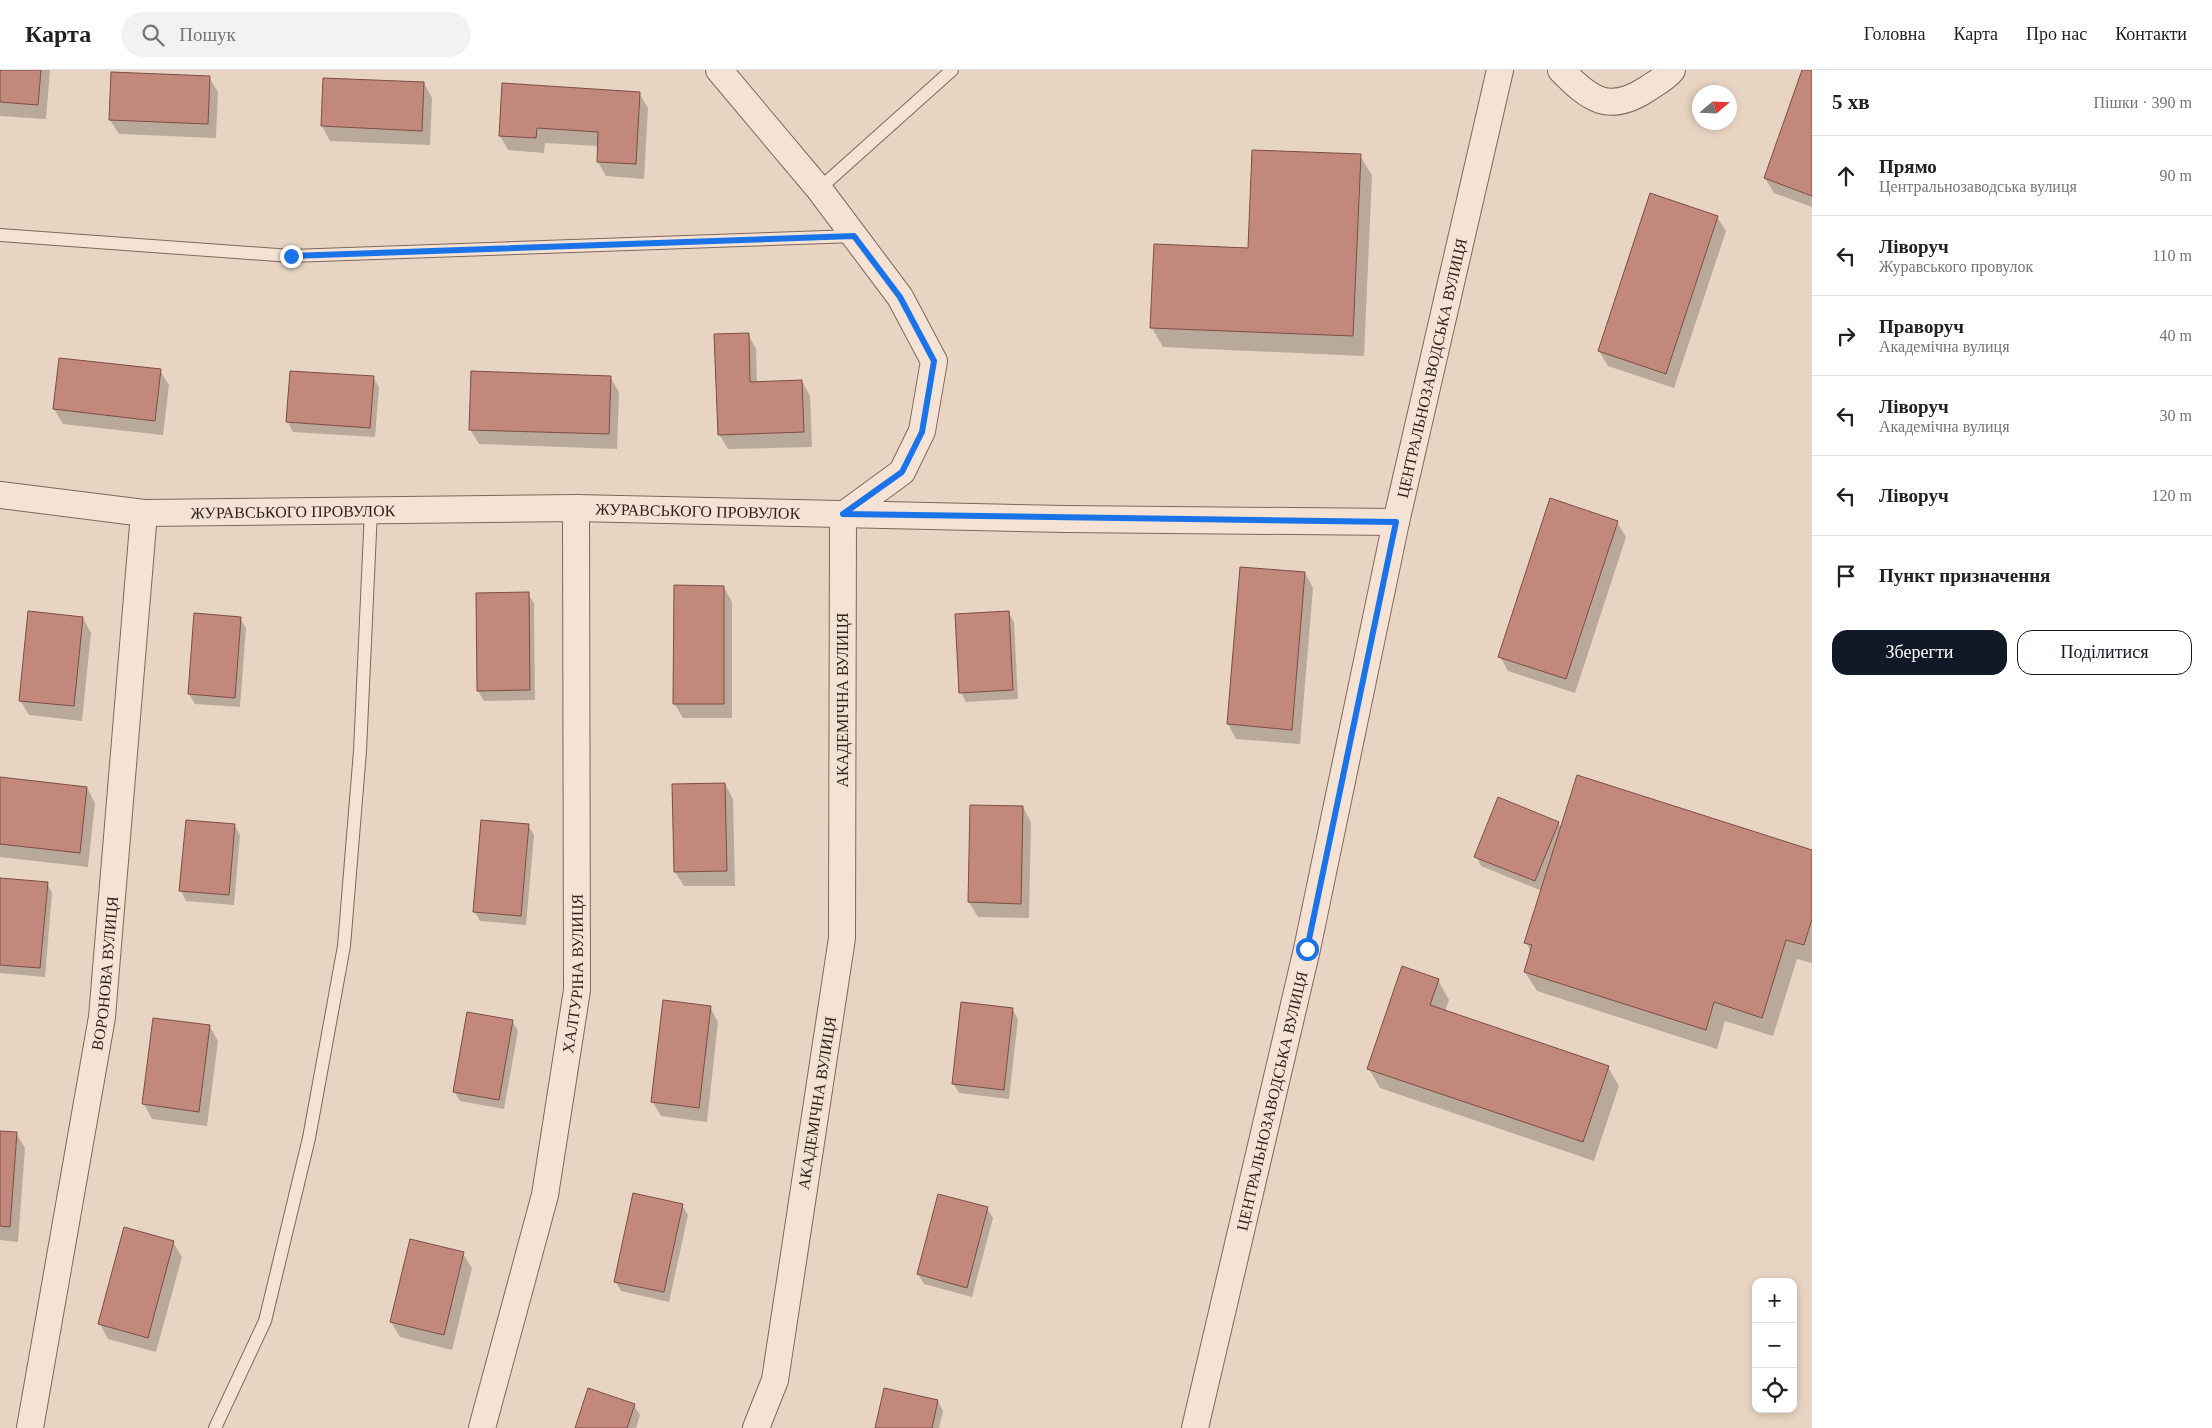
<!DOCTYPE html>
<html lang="uk">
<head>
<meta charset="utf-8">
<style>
  :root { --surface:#fff; --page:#f2f2f2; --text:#202124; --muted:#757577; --line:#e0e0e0; --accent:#111827 }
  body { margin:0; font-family:Georgia,serif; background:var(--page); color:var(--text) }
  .controls { position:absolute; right:15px; bottom:15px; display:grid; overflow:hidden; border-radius:10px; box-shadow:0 2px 8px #0003 }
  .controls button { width:45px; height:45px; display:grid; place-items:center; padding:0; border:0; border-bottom:1px solid var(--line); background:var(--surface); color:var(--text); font:25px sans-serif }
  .compass { position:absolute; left:1692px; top:15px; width:45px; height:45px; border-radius:50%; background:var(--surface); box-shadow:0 2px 8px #0003; rotate:71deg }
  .stop { position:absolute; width:15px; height:15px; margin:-11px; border:4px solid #1a73e8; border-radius:50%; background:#fff }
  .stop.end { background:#1a73e8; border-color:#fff; box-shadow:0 1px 5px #0008 }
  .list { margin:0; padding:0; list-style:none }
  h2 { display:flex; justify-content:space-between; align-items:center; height:65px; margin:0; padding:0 20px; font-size:21px }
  h2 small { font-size:16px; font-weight:400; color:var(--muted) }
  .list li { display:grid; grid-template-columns:32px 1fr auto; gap:15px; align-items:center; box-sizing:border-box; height:80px; padding:0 20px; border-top:1px solid var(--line) }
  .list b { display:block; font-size:19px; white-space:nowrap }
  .list p { margin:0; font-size:16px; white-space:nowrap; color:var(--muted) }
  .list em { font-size:16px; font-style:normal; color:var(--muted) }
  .actions { display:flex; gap:10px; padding:15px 20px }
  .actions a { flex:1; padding:11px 0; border:1px solid var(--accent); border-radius:15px; text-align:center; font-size:18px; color:var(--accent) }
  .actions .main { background:var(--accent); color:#fff }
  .icon { flex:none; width:28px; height:28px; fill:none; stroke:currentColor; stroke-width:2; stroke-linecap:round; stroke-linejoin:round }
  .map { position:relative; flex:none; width:1812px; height:1358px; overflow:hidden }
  header { display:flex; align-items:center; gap:30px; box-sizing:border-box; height:70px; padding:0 25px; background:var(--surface); border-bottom:1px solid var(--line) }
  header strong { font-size:24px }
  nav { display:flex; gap:28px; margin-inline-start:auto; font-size:18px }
  .search { width:350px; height:45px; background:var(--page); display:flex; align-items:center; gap:12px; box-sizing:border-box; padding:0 18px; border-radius:28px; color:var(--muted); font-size:19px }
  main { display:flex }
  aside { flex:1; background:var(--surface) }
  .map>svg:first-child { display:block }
  .shadow { fill:#0003 }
  .building { fill:#c2887c; stroke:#7c4d44 }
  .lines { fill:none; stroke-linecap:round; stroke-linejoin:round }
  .lane-casing { stroke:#80665b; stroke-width:14 }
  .street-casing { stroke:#80665b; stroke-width:28 }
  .lane { stroke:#f4e3d4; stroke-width:12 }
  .street { stroke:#f4e3d4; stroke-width:26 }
  .route { stroke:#1a73e8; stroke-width:6 }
  .labels { text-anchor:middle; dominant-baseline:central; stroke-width:4; stroke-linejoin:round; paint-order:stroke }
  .street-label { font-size:16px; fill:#31221e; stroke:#f0e0d0 }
</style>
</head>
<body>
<header>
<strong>Карта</strong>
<div class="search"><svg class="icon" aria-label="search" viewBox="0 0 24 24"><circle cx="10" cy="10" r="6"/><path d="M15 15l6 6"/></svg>Пошук</div>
<nav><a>Головна</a><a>Карта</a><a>Про нас</a><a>Контакти</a></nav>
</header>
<main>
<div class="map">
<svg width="1812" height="1358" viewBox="0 0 1812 1358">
  <rect width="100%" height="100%" fill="#e8d4c2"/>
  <path class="shadow" d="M0,0h50l-4,49 -46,-3z
    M1803,0h9v137l-38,-14 -9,-15z
    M209,7l9,15 -2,46 -97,-4 -9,-14z
    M424,13l8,15 -2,47 -100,-4 -8,-15z
    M639,23l9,15 -4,71 -38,-3 -8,-14 1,-16 -54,-3 -1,10 -36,-3 -8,-14z
    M1360,86l12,19 -8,181 -201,-9 -11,-19 97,-78z
    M1717,147l9,14 -52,157 -66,-22 -9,-15z
    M748,264l8,15 1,34 45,-2 8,15 2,51 -84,2 -9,-15z
    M160,301l9,14 -6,50 -100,-11 -9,-15z
    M373,307l6,10 -4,50 -82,-5 -5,-10z
    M610,307l9,15 -2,57 -138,-5 -9,-15z
    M1617,452l9,15 -51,156 -67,-22 -8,-15z
    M1305,503l8,15 -13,156 -64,-5 -8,-15z
    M724,517l8,15v116h-49l-9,-15z
    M528,524l6,9 1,97 -51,1 -6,-10z
    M1008,542l6,10 4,77 -52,3 -5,-10z
    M83,548l8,15 -9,88 -53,-6 -9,-15z
    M240,548l6,10 -6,79 -45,-3 -6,-10z
    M0,708l87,10 8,15 -7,64 -88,-10z
    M725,714l8,15 2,87h-51l-9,-14z
    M1023,737l8,15 -2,96 -51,-1 -9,-15z
    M1558,753l4,6 250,22v112l-15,-4 -24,77 -48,-15 -8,28 -180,-58 -12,-19 6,-19 -5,-11 16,-51 -61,-25 -5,-10z
    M528,755l6,10 -8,90 -46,-4 -6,-10z
    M235,756l5,9 -6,70 -48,-4 -5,-10z
    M0,809l47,4 5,10 -7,84 -45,-4z
    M1438,910l11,20 -4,11 163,56 11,19 -25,75 -214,-73 -11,-19z
    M710,937l8,15 -11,100 -46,-6 -9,-15z
    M1013,940l5,9 -9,80 -50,-6 -6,-10z
    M512,951l6,10 -14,78 -44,-8 -6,-10z
    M210,957l8,14 -11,85 -55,-7 -8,-15z
    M0,1062l16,1 9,15 -7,94 -18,-2z
    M682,1135l6,10 -19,87 -48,-11 -6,-10z
    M987,1138l6,10 -21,79 -48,-13 -6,-10z
    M173,1172l9,15 -26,95 -48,-13 -8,-15z
    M463,1184l9,14 -20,82 -52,-13 -9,-15z
    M938,1331l5,10 -4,17h-63z
    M634,1335l6,10 -4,13h-59z"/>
  <path class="building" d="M0,0h41l-3,35 -38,-3z
    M1802,0h10v126l-48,-18z
    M111,2l99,4 -2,48 -99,-4z
    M323,8l101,4 -2,49 -101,-5z
    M502,13l138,9 -4,72 -39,-2 1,-30 -61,-4 -1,10 -37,-2z
    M1252,80l109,4 -8,182 -203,-8 4,-84 94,4z
    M1650,123l68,23 -52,158 -68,-23z
    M749,263l1,49 52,-2 2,52 -86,3 -4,-101z
    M59,288l102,11 -6,52 -102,-12z
    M290,301l84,5 -4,52 -84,-6z
    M471,301l140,5 -2,58 -140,-4z
    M1550,428l68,23 -52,158 -68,-22z
    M1240,497l65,5 -13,158 -65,-6z
    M674,515l50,1v118h-51z
    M529,522l1,98 -53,1 -1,-98z
    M28,541l55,6 -9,89 -55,-5z
    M1009,541l4,79 -54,3 -4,-79z
    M194,543l47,4 -6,81 -47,-4z
    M1577,705l235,75v69l-8,26 -18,-5 -24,78 -48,-16 -8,28 -182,-58 8,-27 -8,-2z
    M0,707l87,10 -7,66 -80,-9z
    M725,713l2,88 -53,1 -2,-88z
    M1498,727l61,25 -24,59 -61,-24z
    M970,735l53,1 -2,98 -53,-2z
    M186,750l49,4 -6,71 -50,-4z
    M481,750l48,4 -8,92 -48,-4z
    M0,808l48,4 -8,86 -40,-3z
    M1402,896l37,13 -9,26 179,61 -26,76 -216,-73z
    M663,930l48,6 -12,102 -48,-6z
    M961,932l52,6 -9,82 -52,-6z
    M467,942l46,8 -14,80 -46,-8z
    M153,948l57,7 -11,87 -57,-8z
    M0,1061l17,1 -7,95 -10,-1z
    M633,1123l50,11 -19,88 -50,-10z
    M938,1124l50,13 -21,81 -50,-14z
    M124,1157l50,14 -26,97 -50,-14z
    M410,1169l54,13 -20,83 -54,-13z
    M588,1318l47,16 -8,24h-52z
    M884,1318l54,12 -6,28h-57z"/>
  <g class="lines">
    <defs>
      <path id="lane" d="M819,119l133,-119
        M0,165l291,21 563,-20
        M215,1358l50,-107 44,-183 35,-192 16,-195 11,-241"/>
      <g id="street">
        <path d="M719,0l100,119 81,108 34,64 -12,70 -20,41 -59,43 -1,423 -67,442 -19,48"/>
        <path d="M1561,0c29,30 48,44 86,19 9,-6 19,-11 25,-19"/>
        <path id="s1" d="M0,425l144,18 432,-5 489,11 331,3"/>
        <path id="s2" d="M30,1358l72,-411 42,-504"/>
        <path id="s3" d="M482,1358l63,-233 32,-205 -1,-482"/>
        <path id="s4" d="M1195,1358l112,-479 89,-427 104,-452"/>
      </g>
    </defs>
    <use href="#lane" class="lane-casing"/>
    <use href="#street" class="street-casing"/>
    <use href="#lane" class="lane"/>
    <use href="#street" class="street"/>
  </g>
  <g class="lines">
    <path class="route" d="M291,186l563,-20 46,61 34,64 -12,71 -20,40 -59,42 553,8 -89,427"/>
  </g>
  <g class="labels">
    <g class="street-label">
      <text stroke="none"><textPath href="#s4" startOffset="1086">ЦЕНТРАЛЬНОЗАВОДСЬКА ВУЛИЦЯ</textPath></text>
      <text stroke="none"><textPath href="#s1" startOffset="294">ЖУРАВСЬКОГО ПРОВУЛОК</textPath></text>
      <text stroke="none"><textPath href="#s1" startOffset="699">ЖУРАВСЬКОГО ПРОВУЛОК</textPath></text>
      <text transform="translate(842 630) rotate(-90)">АКАДЕМІЧНА ВУЛИЦЯ</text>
      <text stroke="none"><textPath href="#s2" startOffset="461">ВОРОНОВА ВУЛИЦЯ</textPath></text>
      <text stroke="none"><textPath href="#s3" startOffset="465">ХАЛТУРІНА ВУЛИЦЯ</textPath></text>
      <text stroke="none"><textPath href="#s4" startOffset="336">ЦЕНТРАЛЬНОЗАВОДСЬКА ВУЛИЦЯ</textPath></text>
      <text transform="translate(817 1033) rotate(-81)">АКАДЕМІЧНА ВУЛИЦЯ</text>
    </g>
  </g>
</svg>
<div class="controls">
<button>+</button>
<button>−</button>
<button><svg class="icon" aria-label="locate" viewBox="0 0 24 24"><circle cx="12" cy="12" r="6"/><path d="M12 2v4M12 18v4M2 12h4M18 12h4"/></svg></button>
</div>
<svg class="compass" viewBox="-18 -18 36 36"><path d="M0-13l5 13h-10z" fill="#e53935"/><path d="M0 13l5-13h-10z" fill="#757577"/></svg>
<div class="stop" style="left:1307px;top:879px"></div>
<div class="stop end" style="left:291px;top:186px"></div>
</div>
<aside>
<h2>5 хв<small>Пішки · 390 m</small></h2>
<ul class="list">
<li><svg class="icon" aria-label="ahead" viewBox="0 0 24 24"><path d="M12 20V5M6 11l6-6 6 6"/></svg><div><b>Прямо</b><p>Центральнозаводська вулиця</p></div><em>90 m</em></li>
<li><svg class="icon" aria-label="left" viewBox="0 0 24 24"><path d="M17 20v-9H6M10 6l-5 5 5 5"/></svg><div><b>Ліворуч</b><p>Журавського провулок</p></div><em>110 m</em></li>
<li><svg class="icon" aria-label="right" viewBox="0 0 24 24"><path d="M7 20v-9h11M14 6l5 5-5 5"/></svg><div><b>Праворуч</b><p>Академічна вулиця</p></div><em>40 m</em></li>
<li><svg class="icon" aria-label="left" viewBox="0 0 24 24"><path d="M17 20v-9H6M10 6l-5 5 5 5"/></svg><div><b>Ліворуч</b><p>Академічна вулиця</p></div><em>30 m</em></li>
<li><svg class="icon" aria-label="left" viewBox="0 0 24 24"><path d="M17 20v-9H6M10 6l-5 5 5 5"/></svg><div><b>Ліворуч</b></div><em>120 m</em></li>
<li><svg class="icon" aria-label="arrive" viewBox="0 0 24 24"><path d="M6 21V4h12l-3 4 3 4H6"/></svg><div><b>Пункт призначення</b></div></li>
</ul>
<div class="actions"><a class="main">Зберегти</a><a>Поділитися</a></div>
</aside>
</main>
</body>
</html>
